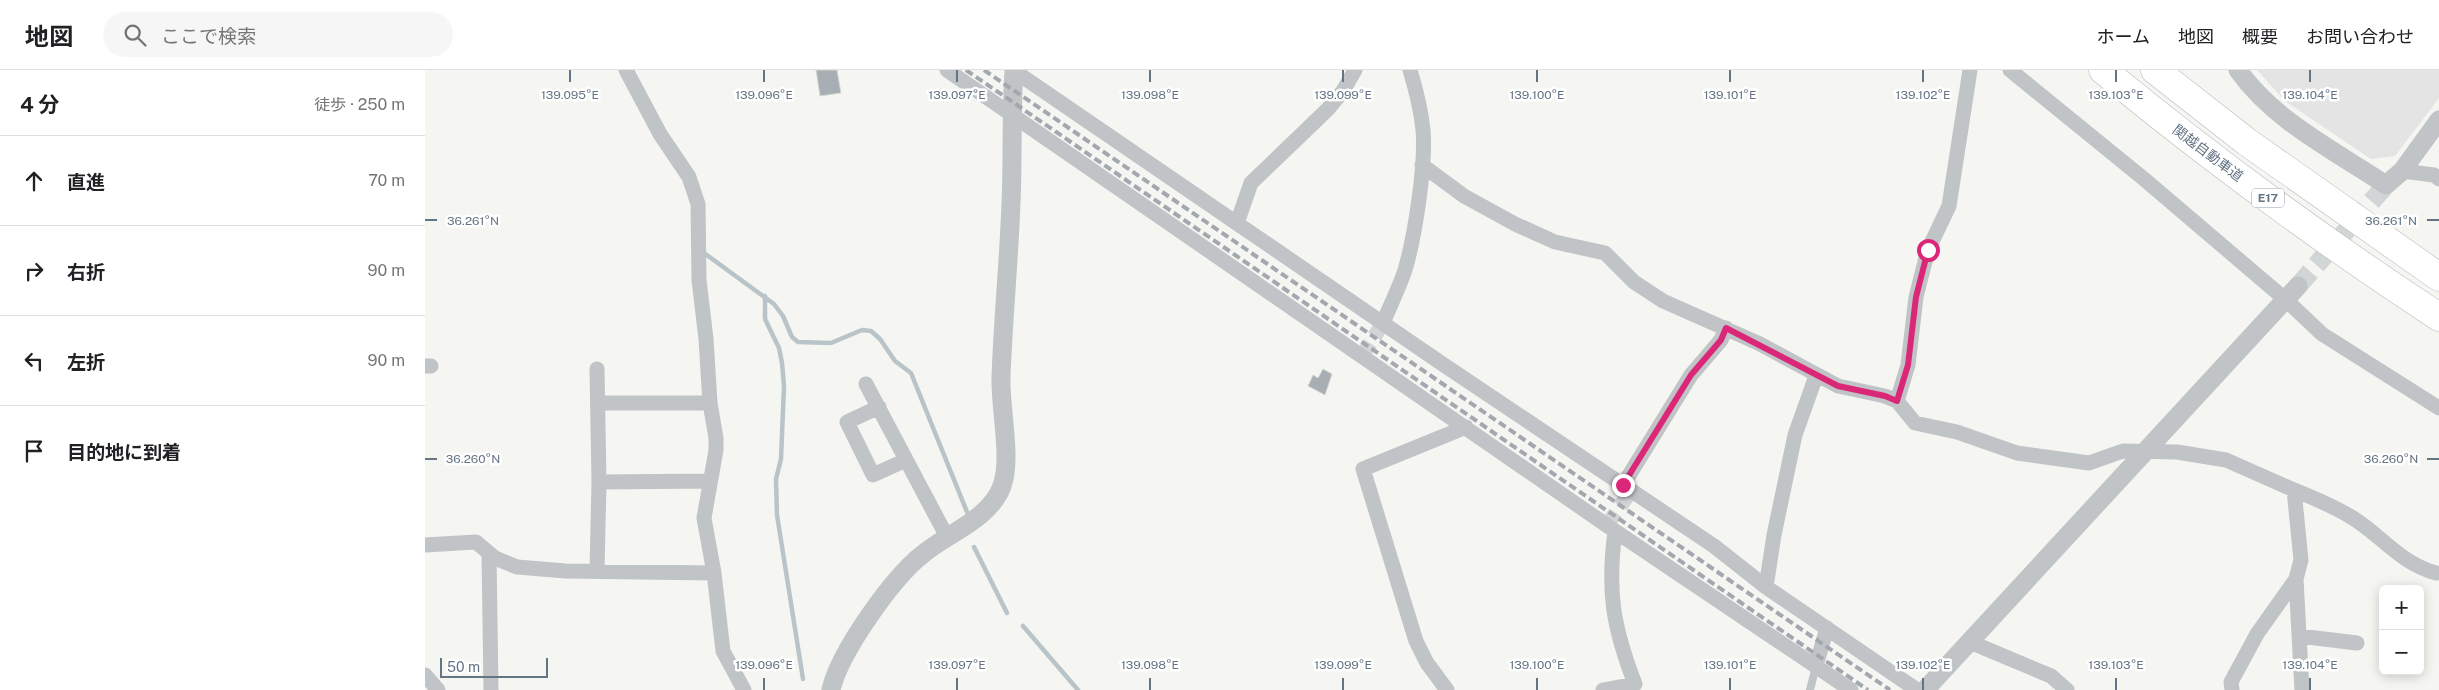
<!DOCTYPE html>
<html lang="ja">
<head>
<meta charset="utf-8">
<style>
  :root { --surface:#fff; --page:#f6f6f6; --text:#202124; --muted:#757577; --line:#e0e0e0 }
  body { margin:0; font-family:"Public Sans","Noto Sans JP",sans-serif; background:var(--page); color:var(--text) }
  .controls { position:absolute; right:15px; bottom:15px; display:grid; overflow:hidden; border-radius:8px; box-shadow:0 2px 12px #0003 }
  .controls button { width:45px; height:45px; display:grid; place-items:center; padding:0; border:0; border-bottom:1px solid var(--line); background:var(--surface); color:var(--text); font:25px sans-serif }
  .scale { position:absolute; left:15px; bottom:12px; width:108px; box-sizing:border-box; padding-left:5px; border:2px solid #647483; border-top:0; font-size:14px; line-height:18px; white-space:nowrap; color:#647483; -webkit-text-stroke:4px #fff; paint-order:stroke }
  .stop { position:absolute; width:15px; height:15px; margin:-11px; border:4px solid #db2777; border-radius:50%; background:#fff }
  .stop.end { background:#db2777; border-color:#fff; box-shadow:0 1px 5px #0008 }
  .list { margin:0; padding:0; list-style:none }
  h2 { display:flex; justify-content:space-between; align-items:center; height:65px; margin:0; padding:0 20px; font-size:21px }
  h2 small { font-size:16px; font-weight:400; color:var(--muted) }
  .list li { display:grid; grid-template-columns:32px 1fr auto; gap:15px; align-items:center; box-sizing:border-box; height:90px; padding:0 20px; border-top:1px solid var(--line) }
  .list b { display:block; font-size:19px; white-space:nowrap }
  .list em { font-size:16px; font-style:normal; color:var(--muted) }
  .icon { flex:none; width:28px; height:28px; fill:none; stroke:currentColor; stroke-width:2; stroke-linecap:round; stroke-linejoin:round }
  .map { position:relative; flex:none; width:2014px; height:620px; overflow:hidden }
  header { display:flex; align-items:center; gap:30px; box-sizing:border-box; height:70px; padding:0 25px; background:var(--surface); border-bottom:1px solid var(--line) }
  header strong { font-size:24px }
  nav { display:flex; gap:28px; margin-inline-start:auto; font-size:18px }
  .search { width:350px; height:45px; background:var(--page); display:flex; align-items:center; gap:12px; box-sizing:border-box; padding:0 18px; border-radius:28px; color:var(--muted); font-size:19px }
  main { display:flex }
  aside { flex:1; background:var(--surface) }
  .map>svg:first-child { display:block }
  .built { fill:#e3e4e3 }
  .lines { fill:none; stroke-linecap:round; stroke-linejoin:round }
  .stream { stroke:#b8c4c8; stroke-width:4.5 }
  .building { fill:#a7afb5; stroke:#d7d7d4 }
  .minor-tunnel { stroke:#d1d5d6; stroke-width:15; stroke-dasharray:15 8; stroke-linecap:butt }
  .tertiary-tunnel { stroke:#d1d5d6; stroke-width:19; stroke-dasharray:19 9; stroke-linecap:butt }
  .motorway-casing { stroke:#b5b8bb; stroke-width:29 }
  .service { stroke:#c0c4c7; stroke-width:8 }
  .minor { stroke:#c0c4c7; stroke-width:15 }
  .tertiary { stroke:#c0c4c7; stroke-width:19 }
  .motorway { stroke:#fff; stroke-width:28 }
  .rail { stroke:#a3a8ae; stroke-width:4; stroke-dasharray:8 4; stroke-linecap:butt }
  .route { stroke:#db2777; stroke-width:6 }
  .ticks { fill:none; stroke:#647483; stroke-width:2 }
  .labels { text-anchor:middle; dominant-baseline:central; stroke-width:5; stroke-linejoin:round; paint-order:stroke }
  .shield { fill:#fff; stroke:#929ea8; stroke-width:1 }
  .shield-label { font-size:12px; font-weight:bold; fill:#647483 }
  .street-label { font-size:14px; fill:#647483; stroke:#fff }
  .ticks-label { font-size:12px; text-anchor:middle; fill:#647483; stroke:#fff; stroke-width:5; stroke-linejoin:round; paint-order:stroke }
</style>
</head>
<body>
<header>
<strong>地図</strong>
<div class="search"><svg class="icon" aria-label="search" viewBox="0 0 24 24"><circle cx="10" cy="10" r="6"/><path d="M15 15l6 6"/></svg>ここで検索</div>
<nav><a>ホーム</a><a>地図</a><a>概要</a><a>お問い合わせ</a></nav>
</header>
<main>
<aside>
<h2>4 分<small>徒歩 · 250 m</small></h2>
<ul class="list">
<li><svg class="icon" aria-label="ahead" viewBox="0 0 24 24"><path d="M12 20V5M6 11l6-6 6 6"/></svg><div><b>直進</b></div><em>70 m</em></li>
<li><svg class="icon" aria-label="right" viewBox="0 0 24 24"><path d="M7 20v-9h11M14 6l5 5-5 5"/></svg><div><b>右折</b></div><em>90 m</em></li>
<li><svg class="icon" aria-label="left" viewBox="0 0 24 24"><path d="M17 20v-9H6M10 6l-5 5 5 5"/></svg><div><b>左折</b></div><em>90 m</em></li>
<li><svg class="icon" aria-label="arrive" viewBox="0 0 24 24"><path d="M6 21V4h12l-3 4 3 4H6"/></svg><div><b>目的地に到着</b></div></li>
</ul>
</aside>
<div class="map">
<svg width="2014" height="620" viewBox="0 0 2014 620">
  <rect width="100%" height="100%" fill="#f5f5f2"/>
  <path class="built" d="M1832,0h182v28l-44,58 -24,3 -86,-58z"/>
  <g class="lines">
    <path class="stream" d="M279,183l70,51 9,12 9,21 6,5 33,1 31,-13 9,1 9,8 15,22 16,12 56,139
      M340,226v23l14,29 3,15 2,23 -3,73 -5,20 1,36 26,164
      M549,477l33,66
      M598,556l55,64"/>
  </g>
  <path class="building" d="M391,0h21l4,23 -21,3z
    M898,299l9,5 -7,21 -17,-9 5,-11 5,3z"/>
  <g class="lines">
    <path class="minor-tunnel" d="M937,286l21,-33
      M1182,455l24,-34"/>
    <path class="tertiary-tunnel" d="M1873,216l88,-101"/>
    <defs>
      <path id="motorway" d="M1678,0c108,89 220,171 336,247
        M1730,0l92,72 192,135"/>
    </defs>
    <use href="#motorway" class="motorway-casing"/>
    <path class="service" d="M1385,620l6,-24"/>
    <path class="minor" d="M201,0l34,64 29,43 9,27 1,76 7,59 4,64 6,35v12l-12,68 10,55
      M522,0l668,461 236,159
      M588,0l428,293 273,183 52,41 151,103
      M1545,0l-21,136 -21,44 -12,47 -8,68 -11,36 18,22 42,9 60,21 72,10 34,-12 54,1 49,8 68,30 7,70 -5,19 -39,55 -26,48 1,8
      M1585,0l134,109 142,121 36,34 117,74
      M997,95l42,31 51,28 40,18 50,11 29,29 29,19 95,42 80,43 47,10 12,5
      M1977,101l32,4 5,4
      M812,153l14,-40 77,-74 15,-18 12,-21
      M958,253c7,-17 16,-35 22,-53 10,-34 21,-105 18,-140 -2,-21 -7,-40 -13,-60
      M0,296h6
      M172,299l2,113 -2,89
      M441,314l81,153
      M173,333h112
      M454,337l-32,15 26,53 33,-15
      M174,412l111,-1
      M1198,415l68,-110 30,-35 5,-12
      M1869,420c20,8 41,17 59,28 30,19 47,45 83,55
      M0,475l51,-3 19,16 22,9 49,4 148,2 9,78 21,39
      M64,483l2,137
      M1871,509l6,111
      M1341,517l8,-52 21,-100 21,-59
      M1874,566l58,7
      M1545,572l81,34 16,14
      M1391,596l11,-38
      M0,605l13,15
      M1022,620l-20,-27 -11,-22 -53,-172 103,-42
      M1178,620l32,-6c-22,-57 -28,-92 -20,-153"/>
    <path class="tertiary" d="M1813,0c36,51 97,81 148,115l16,-14 37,-51
      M406,620c8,-37 62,-113 92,-136 25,-21 67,-35 79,-68 10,-28 -2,-77 -1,-109 2,-58 8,-116 10,-174 2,-44 0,-88 3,-132
      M1500,620l373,-404"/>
    <use href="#motorway" class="motorway"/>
    <path class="rail" d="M541,0l902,620
      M559,0l906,620"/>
  </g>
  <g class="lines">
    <path class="route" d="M1198,415l68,-110 30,-35 5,-12 112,58 47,10 12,5 11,-36 8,-68 12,-47"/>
  </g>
  <path class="ticks" d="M145,0v12M339,0v12M532,0v12M725,0v12M918,0v12M1112,0v12M1305,0v12M1498,0v12M1691,0v12M1885,0v12M0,150h12M2002,150h12M0,389h12M2002,389h12M339,608v12M532,608v12M725,608v12M918,608v12M1112,608v12M1305,608v12M1498,608v12M1691,608v12M1885,608v12"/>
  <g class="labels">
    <rect class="shield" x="1827" y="118.5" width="32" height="19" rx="4"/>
    <g class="shield-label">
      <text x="1843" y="128">E17</text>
    </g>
    <g class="street-label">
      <text transform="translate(1783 83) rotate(37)">関越自動車道</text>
    </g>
  </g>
  <g class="ticks-label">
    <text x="145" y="29">139.095°E</text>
    <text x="339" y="29">139.096°E</text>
    <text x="532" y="29">139.097°E</text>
    <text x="725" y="29">139.098°E</text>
    <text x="918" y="29">139.099°E</text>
    <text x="1112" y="29">139.100°E</text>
    <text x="1305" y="29">139.101°E</text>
    <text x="1498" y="29">139.102°E</text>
    <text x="1691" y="29">139.103°E</text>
    <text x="1885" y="29">139.104°E</text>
    <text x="48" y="155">36.261°N</text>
    <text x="1966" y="155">36.261°N</text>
    <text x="48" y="393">36.260°N</text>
    <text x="1966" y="393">36.260°N</text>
    <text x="339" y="599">139.096°E</text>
    <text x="532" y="599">139.097°E</text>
    <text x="725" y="599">139.098°E</text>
    <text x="918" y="599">139.099°E</text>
    <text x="1112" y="599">139.100°E</text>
    <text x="1305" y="599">139.101°E</text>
    <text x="1498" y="599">139.102°E</text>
    <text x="1691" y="599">139.103°E</text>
    <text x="1885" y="599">139.104°E</text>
  </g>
</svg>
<div class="controls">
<button>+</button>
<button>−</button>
</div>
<div class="scale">50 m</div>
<div class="stop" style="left:1503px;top:180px"></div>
<div class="stop end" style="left:1198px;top:415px"></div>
</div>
</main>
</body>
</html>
